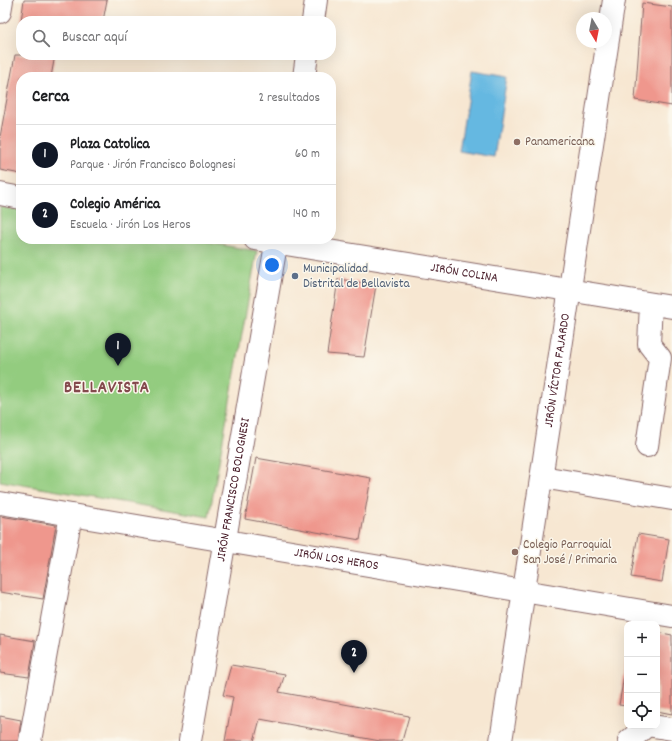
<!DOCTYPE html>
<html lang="es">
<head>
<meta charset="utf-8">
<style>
  :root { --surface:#fff; --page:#f6f6f6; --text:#202124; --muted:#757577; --line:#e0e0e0; --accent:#111827 }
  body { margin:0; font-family:Dekko,sans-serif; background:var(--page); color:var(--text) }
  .controls { position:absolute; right:12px; bottom:12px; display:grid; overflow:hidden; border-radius:8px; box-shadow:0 4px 16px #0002 }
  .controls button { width:36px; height:36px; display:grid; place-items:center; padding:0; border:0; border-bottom:1px solid var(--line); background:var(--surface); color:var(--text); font:20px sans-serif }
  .compass { position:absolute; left:576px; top:12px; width:36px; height:36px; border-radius:50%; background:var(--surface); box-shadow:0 4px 16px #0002; rotate:170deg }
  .you { position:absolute; left:272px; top:265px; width:14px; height:14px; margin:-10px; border:3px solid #fff; border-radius:50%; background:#1a73e8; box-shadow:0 0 0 6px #1a73e833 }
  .badge { display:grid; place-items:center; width:26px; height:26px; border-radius:50%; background:var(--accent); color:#fff; font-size:13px; font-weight:700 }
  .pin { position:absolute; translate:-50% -33px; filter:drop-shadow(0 1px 2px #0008) }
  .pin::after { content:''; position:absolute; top:21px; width:14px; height:12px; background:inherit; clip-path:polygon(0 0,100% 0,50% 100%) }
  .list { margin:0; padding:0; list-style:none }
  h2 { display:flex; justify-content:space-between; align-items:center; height:52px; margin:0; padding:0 16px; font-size:17px }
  h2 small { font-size:13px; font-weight:400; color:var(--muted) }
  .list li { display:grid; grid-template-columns:26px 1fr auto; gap:12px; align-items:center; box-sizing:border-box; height:60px; padding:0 16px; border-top:1px solid var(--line) }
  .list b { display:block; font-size:15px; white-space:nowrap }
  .list p { margin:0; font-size:13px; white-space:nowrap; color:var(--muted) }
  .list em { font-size:13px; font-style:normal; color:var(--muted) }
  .icon { flex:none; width:22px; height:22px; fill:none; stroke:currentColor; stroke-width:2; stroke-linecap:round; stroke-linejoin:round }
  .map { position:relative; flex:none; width:672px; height:741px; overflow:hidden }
  .search { position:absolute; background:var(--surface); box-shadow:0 4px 16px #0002; left:16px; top:16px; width:320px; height:44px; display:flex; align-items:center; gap:10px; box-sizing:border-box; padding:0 14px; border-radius:16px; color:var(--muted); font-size:15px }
  .panel { position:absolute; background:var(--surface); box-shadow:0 4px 16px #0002; left:16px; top:72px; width:320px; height:172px; border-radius:16px }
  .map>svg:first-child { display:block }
  .green { fill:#93cc7f; stroke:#6e7655 }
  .water { fill:#65b8e1; stroke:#586c86 }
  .building { fill:#ef978d }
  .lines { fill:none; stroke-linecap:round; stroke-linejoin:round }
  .minor-casing { stroke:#876565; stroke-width:24 }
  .minor { stroke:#fff; stroke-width:22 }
  .education-dot { fill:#8d6e63; stroke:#fbf7ec; stroke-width:1.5 }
  .service-dot { fill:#5c6f8a; stroke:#fbf7ec; stroke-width:1.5 }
  .labels { text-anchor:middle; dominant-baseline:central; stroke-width:3; stroke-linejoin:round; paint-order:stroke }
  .education-label { font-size:13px; fill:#785e54; stroke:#fbf7ec; text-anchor:start }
  .service-label { font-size:13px; fill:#4e5e75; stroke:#fbf7ec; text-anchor:start }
  .street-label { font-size:13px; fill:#4a1f2b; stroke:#fbf7ec }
  .district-label { font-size:17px; font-weight:bold; letter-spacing:1px; fill:#84494d; stroke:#fbf7ec }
</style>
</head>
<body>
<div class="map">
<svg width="672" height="741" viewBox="0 0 672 741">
  <rect width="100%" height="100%" fill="#fbf7ec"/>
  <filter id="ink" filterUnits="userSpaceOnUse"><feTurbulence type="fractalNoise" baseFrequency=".025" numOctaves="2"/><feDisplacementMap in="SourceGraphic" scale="8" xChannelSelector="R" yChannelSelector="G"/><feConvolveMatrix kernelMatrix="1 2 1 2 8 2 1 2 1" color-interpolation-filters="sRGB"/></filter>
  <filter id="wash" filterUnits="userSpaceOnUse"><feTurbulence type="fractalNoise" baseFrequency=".012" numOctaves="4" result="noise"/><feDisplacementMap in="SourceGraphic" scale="16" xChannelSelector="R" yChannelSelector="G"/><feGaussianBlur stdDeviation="0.9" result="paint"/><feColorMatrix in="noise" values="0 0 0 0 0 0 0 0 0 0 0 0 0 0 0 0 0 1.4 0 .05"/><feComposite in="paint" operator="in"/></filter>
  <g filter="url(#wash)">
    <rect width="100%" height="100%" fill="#f7e7d2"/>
    <path class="green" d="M0,207l21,3v29h165l71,12 -48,266 -209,-36z"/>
    <path class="water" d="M472,71l35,6 -13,80 -35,-6z"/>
    <g id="blocks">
      <path class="building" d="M24,0h83l-4,21h-82z
        M642,3l30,4v99l-37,-6z
        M15,55h40l-4,22h-30v97l-21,-4v-33z
        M338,279l38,6 -12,72 -37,-3z
        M256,458l115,20 -11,62 -115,-21z
        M0,516l56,9 -13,74 -43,-7z
        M638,534l31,5 -7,43 -31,-5z
        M657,632l15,3v79l-15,-3z
        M0,635l35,6 -6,36 -29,-4z
        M627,658v48l-8,-1z
        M231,665l54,9 -6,18 130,24 -7,25h-22l-120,-22 -6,22h-29l8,-44 -10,-2z
        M0,716l21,4 -3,21h-18z"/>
    </g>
  </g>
  <g filter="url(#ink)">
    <use href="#blocks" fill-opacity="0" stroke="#876565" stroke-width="1"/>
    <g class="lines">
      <defs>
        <g id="minor">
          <path d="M0,12l2,-12"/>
          <path d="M313,21l3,-21"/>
          <path d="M304,77l3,-22"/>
          <path d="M0,194l21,4"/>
          <path id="s1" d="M255,239l417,68"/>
          <path d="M647,446l13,-88 -11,-14 2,-40"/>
          <path d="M542,477l130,22"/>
          <path id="s2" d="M0,503l672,113"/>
          <path d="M653,726l19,3"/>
          <path d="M30,741l41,-226"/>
          <path id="s3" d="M190,741l87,-502"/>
          <path id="s4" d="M501,741l113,-741"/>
          <path d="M629,741l17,-15"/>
        </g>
      </defs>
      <use href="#minor" class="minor-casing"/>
      <use href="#minor" class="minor"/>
    </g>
  </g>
  <g class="education-dot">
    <circle cx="517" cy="142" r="4"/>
    <circle cx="515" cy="552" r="4"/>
  </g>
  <circle class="service-dot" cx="295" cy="276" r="4"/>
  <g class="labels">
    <g class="education-label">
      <text x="525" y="142">Panamericana</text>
      <text x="523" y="545">Colegio Parroquial<tspan x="523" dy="15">San José / Primaria</tspan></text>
    </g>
    <g class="service-label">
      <text x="303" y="269">Municipalidad<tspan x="303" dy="15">Distrital de Bellavista</tspan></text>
    </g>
    <g class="street-label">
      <text stroke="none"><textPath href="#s1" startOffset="212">JIRÓN COLINA</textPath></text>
      <text stroke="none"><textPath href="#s4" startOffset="375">JIRÓN VÍCTOR FAJARDO</textPath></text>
      <text stroke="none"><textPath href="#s3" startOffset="255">JIRÓN FRANCISCO BOLOGNESI</textPath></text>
      <text stroke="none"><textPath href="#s2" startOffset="341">JIRÓN LOS HEROS</textPath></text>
    </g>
    <g class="district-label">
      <text x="107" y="389">BELLAVISTA</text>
    </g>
  </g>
</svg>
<div class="controls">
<button>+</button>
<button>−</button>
<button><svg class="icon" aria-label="locate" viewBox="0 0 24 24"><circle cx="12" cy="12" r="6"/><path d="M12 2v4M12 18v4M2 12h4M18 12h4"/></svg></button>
</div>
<svg class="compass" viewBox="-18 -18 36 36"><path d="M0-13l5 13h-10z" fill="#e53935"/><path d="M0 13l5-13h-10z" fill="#757577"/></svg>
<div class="you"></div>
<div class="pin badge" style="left:118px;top:366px">1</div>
<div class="pin badge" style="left:354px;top:673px">2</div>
<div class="search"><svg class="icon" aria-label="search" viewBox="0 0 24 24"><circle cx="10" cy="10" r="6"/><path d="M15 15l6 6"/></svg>Buscar aquí</div>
<section class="panel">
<h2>Cerca<small>2 resultados</small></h2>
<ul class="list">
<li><span class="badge">1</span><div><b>Plaza Catolica</b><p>Parque · Jirón Francisco Bolognesi</p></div><em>60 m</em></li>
<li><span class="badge">2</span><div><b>Colegio América</b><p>Escuela · Jirón Los Heros</p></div><em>140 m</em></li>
</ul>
</section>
</div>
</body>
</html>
